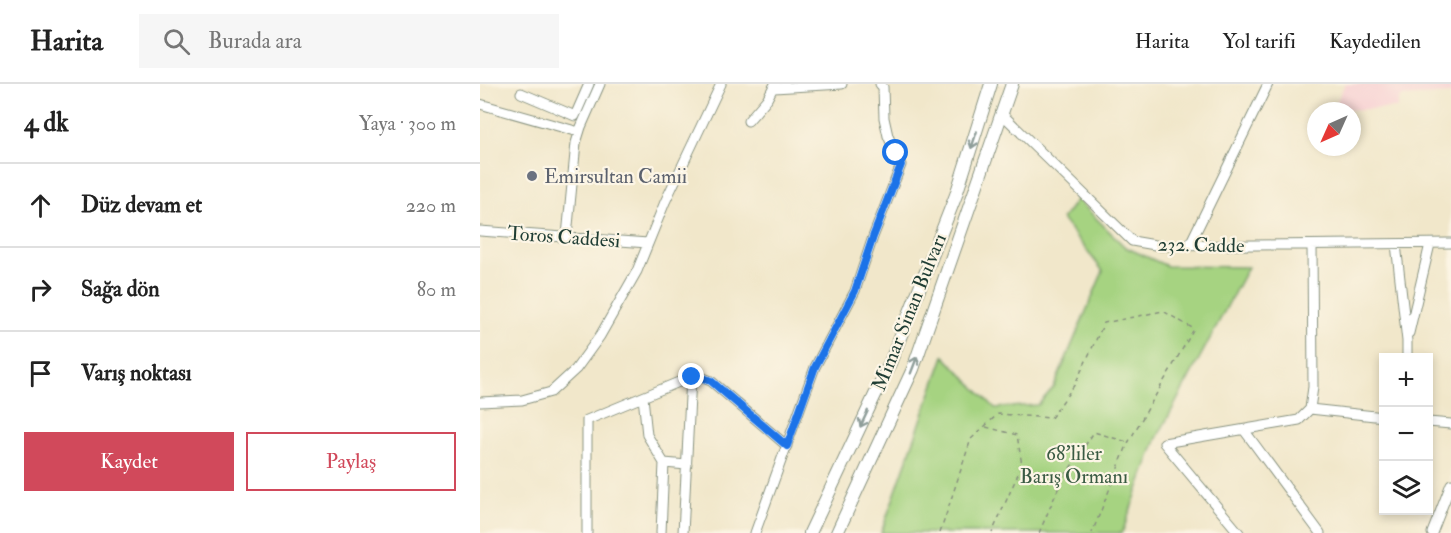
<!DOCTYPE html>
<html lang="tr">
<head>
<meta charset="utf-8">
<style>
  :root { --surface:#fff; --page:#f6f6f6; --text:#222; --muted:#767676; --line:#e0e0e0; --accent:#d1495b }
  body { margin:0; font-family:"IM FELL Double Pica",serif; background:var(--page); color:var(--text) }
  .controls { position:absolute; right:18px; bottom:18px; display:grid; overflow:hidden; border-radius:0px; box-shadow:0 3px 9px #0003 }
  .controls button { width:54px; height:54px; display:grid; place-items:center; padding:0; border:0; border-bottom:2px solid var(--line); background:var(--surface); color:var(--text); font:30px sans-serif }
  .compass { position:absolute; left:827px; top:18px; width:54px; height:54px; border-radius:50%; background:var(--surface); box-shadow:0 3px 9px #0003; rotate:225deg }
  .stop { position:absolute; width:18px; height:18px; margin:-14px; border:4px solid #1a73e8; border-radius:50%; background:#fff }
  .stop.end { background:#1a73e8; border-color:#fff; box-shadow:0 2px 6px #0008 }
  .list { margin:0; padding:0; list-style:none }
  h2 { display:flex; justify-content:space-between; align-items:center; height:78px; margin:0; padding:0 24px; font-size:26px }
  h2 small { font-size:20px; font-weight:400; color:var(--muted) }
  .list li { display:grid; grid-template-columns:39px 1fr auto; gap:18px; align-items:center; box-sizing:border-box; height:84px; padding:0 24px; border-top:2px solid var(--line) }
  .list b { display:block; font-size:22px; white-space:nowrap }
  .list em { font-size:20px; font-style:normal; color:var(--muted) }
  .actions { display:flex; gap:12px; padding:18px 24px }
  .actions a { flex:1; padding:14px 0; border:2px solid var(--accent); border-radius:0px; text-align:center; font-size:21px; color:var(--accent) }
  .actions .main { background:var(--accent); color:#fff }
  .icon { flex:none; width:33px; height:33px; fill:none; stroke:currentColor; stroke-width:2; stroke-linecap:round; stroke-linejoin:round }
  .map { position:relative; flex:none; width:971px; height:449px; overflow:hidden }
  header { display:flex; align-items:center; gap:36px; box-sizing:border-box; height:84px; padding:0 30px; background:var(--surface); border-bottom:2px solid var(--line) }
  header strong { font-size:28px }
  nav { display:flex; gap:33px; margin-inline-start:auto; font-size:21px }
  .search { width:420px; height:54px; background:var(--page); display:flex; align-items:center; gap:15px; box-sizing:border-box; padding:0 21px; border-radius:0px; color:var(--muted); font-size:22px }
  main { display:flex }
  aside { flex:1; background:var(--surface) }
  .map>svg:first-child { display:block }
  .built { fill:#f7cfd2 }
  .green { fill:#a6d381; stroke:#62885a; stroke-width:1.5 }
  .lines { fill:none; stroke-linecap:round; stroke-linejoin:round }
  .minor-casing { stroke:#88927f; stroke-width:11 }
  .major-casing { stroke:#88927f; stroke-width:14 }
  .path { stroke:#88927f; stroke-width:1.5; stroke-dasharray:4.5 4.5; stroke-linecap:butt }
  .minor { stroke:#fff; stroke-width:9 }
  .major { stroke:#fff; stroke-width:12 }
  .oneway { stroke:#8f9e9a }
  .route { stroke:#1a73e8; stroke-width:8 }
  .worship-dot { fill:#6b7280; stroke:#fcf5e5; stroke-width:2 }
  .labels { text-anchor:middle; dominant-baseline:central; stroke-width:4.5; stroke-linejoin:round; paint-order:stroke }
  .worship-label { font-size:20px; fill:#5b616d; stroke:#fcf5e5; text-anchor:start }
  .street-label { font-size:20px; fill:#1f3d34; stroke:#fcf5e5 }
  .park-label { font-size:20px; fill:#3a5b43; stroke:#fcf5e5 }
</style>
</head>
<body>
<header>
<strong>Harita</strong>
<div class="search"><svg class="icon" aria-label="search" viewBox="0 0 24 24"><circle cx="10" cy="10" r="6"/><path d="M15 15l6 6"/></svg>Burada ara</div>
<nav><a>Harita</a><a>Yol tarifi</a><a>Kaydedilen</a></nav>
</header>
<main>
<aside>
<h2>4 dk<small>Yaya · 300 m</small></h2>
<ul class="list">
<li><svg class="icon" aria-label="ahead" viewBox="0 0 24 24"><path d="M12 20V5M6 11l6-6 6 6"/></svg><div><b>Düz devam et</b></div><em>220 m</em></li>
<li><svg class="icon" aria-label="right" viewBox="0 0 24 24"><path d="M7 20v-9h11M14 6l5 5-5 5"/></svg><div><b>Sağa dön</b></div><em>80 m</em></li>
<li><svg class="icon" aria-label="arrive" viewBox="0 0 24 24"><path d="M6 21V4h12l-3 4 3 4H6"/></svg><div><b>Varış noktası</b></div></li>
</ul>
<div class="actions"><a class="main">Kaydet</a><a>Paylaş</a></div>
</aside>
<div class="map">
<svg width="971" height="449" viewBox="0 0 971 449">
  <rect width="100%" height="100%" fill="#fcf5e5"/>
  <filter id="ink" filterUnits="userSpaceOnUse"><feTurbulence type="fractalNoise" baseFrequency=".0167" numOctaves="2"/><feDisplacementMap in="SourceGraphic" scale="12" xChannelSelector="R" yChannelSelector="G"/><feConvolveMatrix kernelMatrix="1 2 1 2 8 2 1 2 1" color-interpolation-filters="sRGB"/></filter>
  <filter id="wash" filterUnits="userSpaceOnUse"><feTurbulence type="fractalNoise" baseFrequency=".008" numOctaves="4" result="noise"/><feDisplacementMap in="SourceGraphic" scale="24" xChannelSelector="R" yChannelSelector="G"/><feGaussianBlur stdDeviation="1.35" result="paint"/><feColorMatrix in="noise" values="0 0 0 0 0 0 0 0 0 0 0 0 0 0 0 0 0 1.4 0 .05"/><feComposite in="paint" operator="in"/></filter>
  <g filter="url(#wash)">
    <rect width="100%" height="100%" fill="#f1e7ca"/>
    <path class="built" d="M865,0h106v10l-51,3 -3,11 -59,2 -1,-9z"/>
    <path class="green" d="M597,115l48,48 42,19 81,1 -92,173 -34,93h-241l63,-177 51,52 43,-3 16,-18 49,-116 -41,-52z"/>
  </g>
  <g filter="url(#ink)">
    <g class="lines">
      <defs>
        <path id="minor" d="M294,4l68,-4
          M41,9l54,23 14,-32
          M0,20l99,28
          M522,30l130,127 29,5 290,-3
          M268,37l19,-22 8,-15
          M0,147l168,12
          M87,152l9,-93 5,-16 19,-43
          M916,160l11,97v17
          M709,162l79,-162
          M929,249l21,-89
          M163,313l4,38 17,28 -3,70
          M0,318l42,-2 29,-8 25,-23 24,-33 37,-65 28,-69 56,-118
          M830,325l74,8
          M948,338l23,2
          M764,346l76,103
          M184,379l23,2
          M107,449v-113l104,-43 7,-1 13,5 76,65
          M203,449l8,-156
          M275,449l60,-166 40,-76 18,-54 28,-72 -13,-29 -4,-18 -1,-31 -3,-3
          M759,449l-75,-90 135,-23 11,-11 3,-22 -1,-142
          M952,449l19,-49"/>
        <path id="major" d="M330,449l80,-170 66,-168 35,-111
          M357,449l76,-164 99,-285"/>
      </defs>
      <use href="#minor" class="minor-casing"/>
      <use href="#major" class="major-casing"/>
      <path class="path" d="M506,343l31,8 5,30 -30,68
        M460,449l31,-94 27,-25 53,4 24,-34 29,-61 59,-12 31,18 -66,114 -36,90
        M559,449l22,-51 33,-50 33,10"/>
      <use href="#minor" class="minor"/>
      <use href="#major" class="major"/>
    </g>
    <defs><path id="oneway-shaft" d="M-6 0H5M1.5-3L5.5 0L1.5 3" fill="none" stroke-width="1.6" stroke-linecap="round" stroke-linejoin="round" transform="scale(1.5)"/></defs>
    <g class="oneway">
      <use href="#oneway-shaft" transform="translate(494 56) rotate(108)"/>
      <use href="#oneway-shaft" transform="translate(434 281) rotate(-69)"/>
      <use href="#oneway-shaft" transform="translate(384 335) rotate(115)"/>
    </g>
  </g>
  <g class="lines" filter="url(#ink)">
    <path class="route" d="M212,293l6,-1 13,5 76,65 28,-79 40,-76 18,-54 28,-72 -5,-12"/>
  </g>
  <circle class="worship-dot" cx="52" cy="92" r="6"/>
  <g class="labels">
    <g class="worship-label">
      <text x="64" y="92">Emirsultan Camii</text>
    </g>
    <g class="street-label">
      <text transform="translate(84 153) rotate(4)">Toros Caddesi</text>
      <text transform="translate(721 161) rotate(1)">232. Cadde</text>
      <text transform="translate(429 228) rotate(-68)">Mimar Sinan Bulvarı</text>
    </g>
    <g class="park-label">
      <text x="594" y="369">68'liler<tspan x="594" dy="23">Barış Ormanı</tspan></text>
    </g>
  </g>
</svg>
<div class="controls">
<button>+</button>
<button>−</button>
<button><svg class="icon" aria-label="layers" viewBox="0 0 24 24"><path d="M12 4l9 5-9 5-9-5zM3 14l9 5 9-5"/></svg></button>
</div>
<svg class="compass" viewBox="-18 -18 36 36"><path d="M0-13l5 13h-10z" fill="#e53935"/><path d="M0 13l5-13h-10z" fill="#767676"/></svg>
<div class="stop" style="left:416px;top:69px"></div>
<div class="stop end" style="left:212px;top:293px"></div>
</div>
</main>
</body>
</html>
